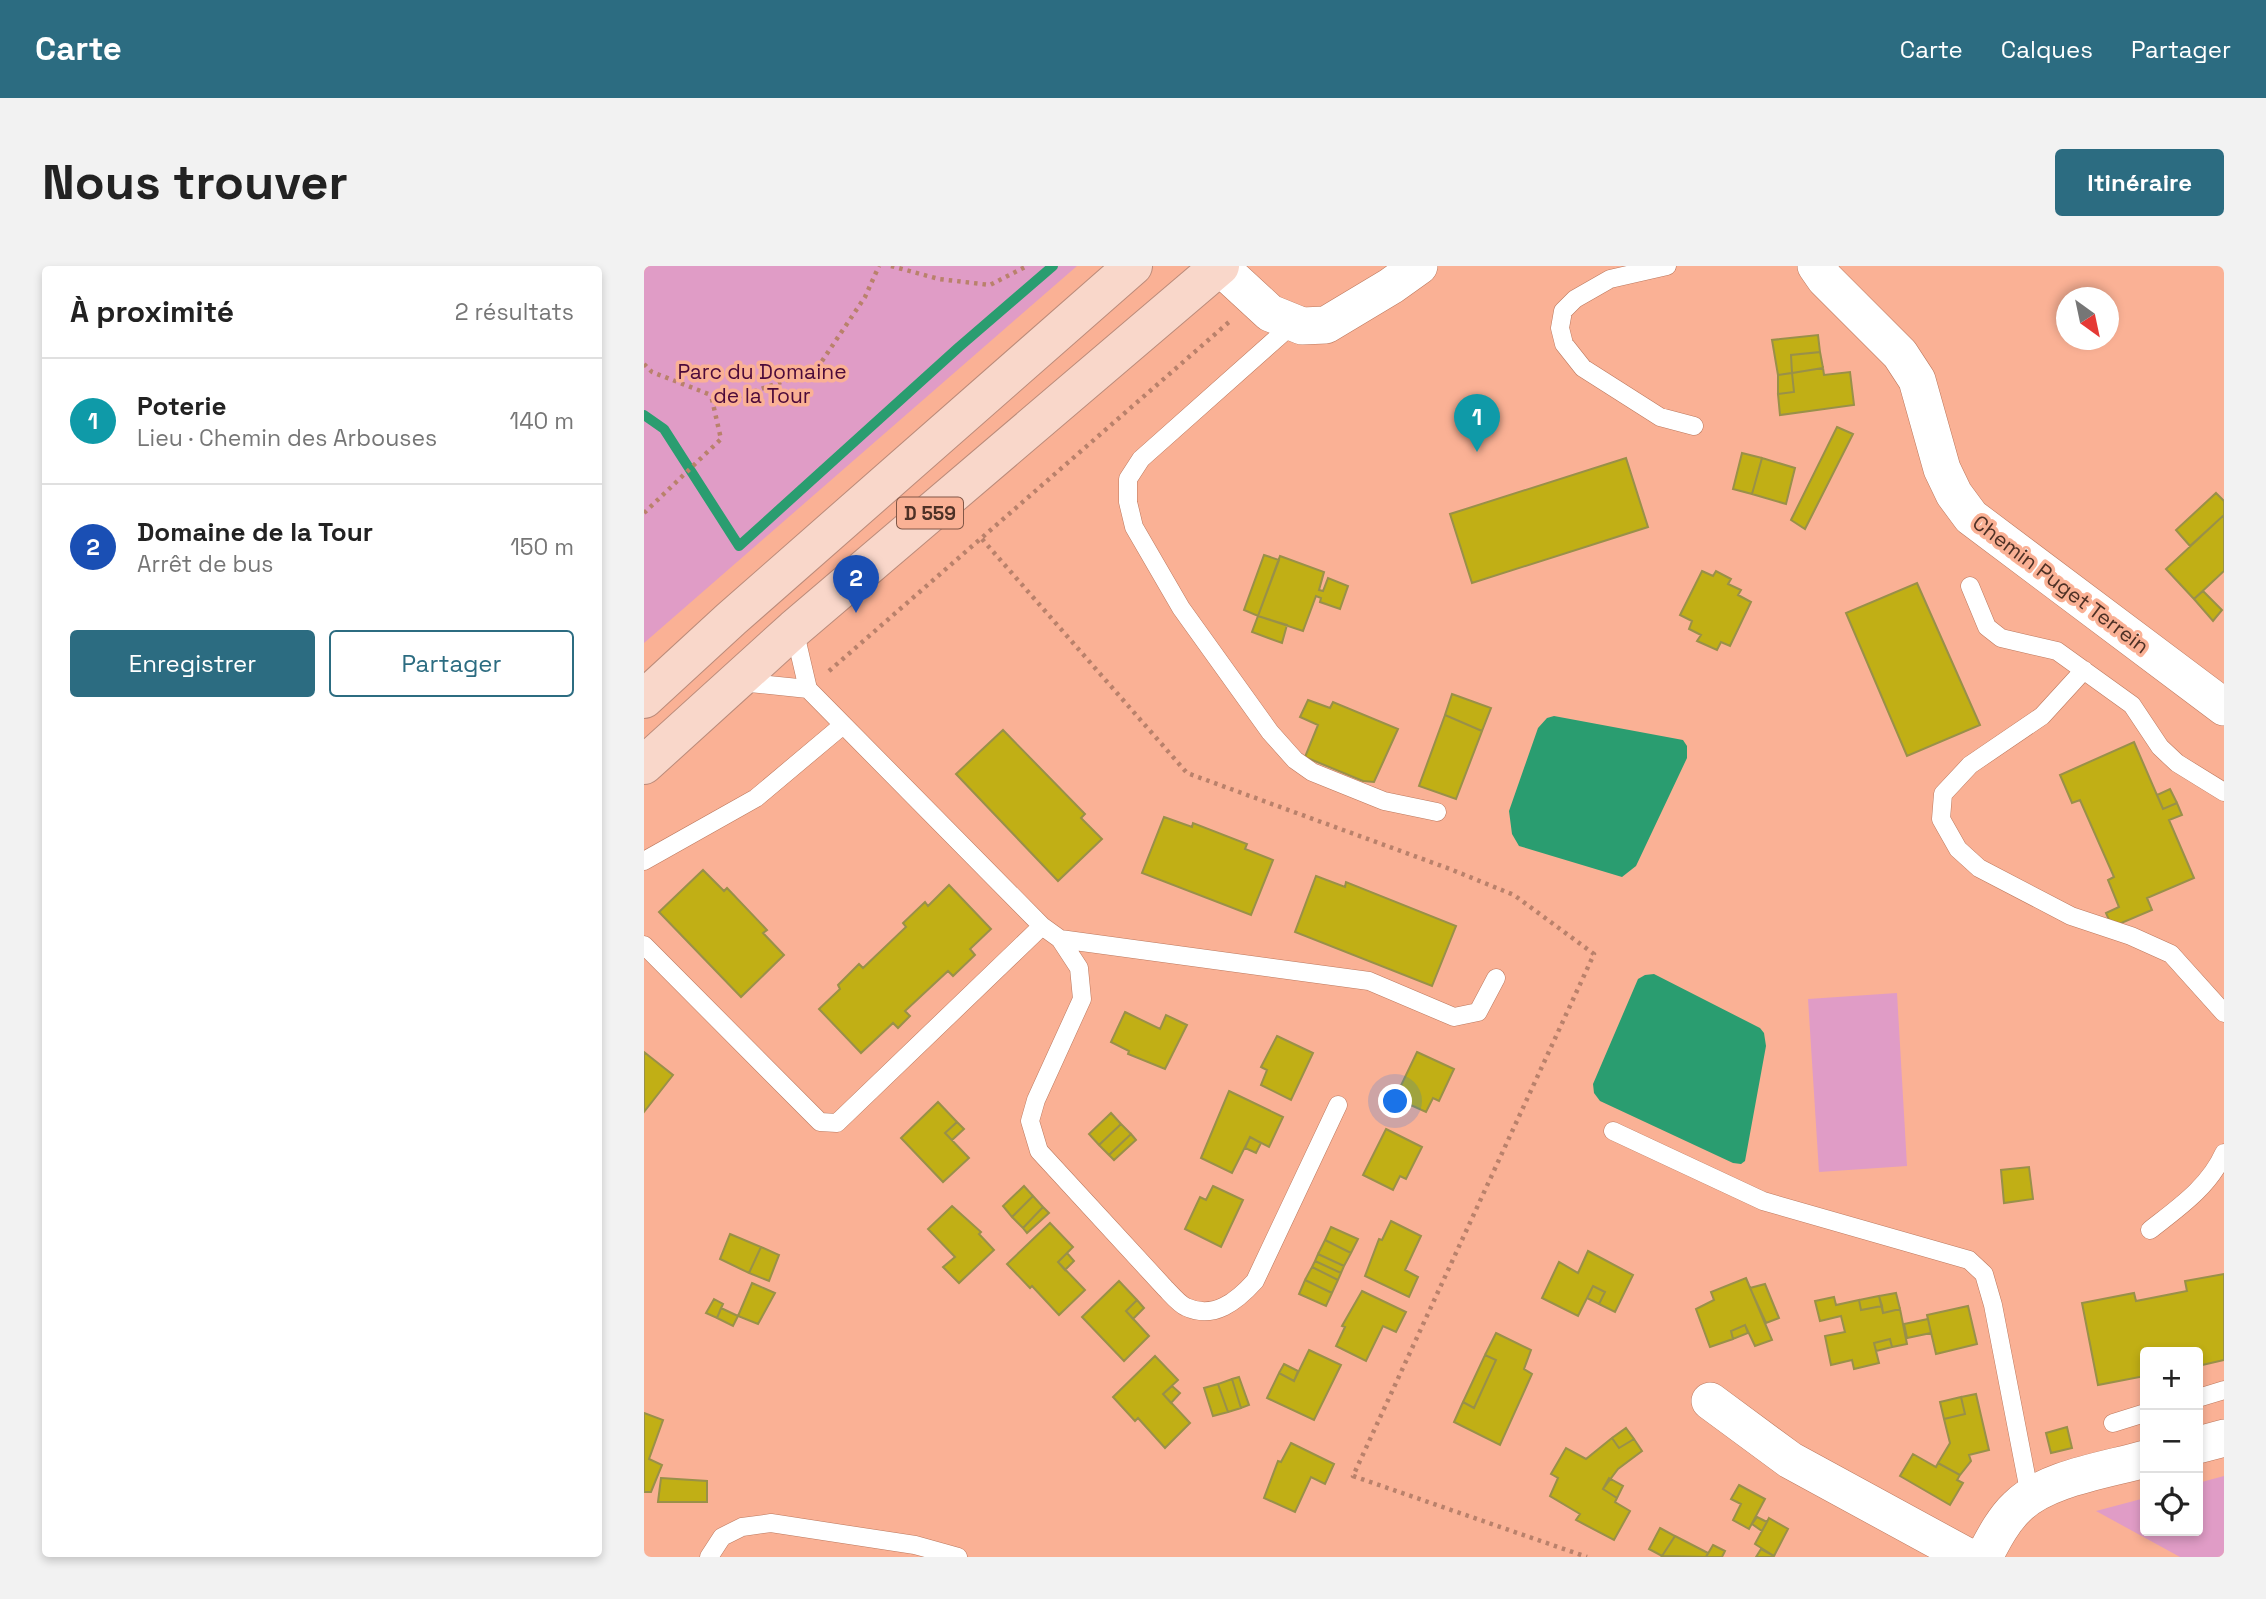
<!DOCTYPE html>
<html lang="fr">
<head>
<meta charset="utf-8">
<style>
  :root { --surface:#fff; --page:#f2f2f2; --text:#222; --muted:#767676; --line:#e0e0e0; --accent:#2c6c81 }
  body { margin:0; font-family:"Space Grotesk",sans-serif; background:var(--page); color:var(--text) }
  .controls { position:absolute; right:21px; bottom:21px; display:grid; overflow:hidden; border-radius:7px; box-shadow:0 4px 10px #0003 }
  .controls button { width:63px; height:63px; display:grid; place-items:center; padding:0; border:0; border-bottom:2px solid var(--line); background:var(--surface); color:var(--text); font:35px sans-serif }
  .compass { position:absolute; left:1412px; top:21px; width:63px; height:63px; border-radius:50%; background:var(--surface); box-shadow:0 4px 10px #0003; rotate:147deg }
  .you { position:absolute; left:752px; top:836px; width:24px; height:24px; margin:-18px; border:5px solid #fff; border-radius:50%; background:#1a73e8; box-shadow:0 0 0 10px #1a73e833 }
  .badge { display:grid; place-items:center; width:46px; height:46px; border-radius:50%; background:var(--accent); color:#fff; font-size:23px; font-weight:700 }
  .pin { position:absolute; translate:-50% -58px; filter:drop-shadow(0 2px 4px #0008) }
  .pin::after { content:''; position:absolute; top:37px; width:24px; height:21px; background:inherit; clip-path:polygon(0 0,100% 0,50% 100%) }
  .list { margin:0; padding:0; list-style:none }
  h2 { display:flex; justify-content:space-between; align-items:center; height:91px; margin:0; padding:0 28px; font-size:30px }
  h2 small { font-size:23px; font-weight:400; color:var(--muted) }
  .list li { display:grid; grid-template-columns:46px 1fr auto; gap:21px; align-items:center; box-sizing:border-box; height:126px; padding:0 28px; border-top:2px solid var(--line) }
  .list b { display:block; font-size:26px; white-space:nowrap }
  .list p { margin:0; font-size:23px; white-space:nowrap; color:var(--muted) }
  .list em { font-size:23px; font-style:normal; color:var(--muted) }
  .actions { display:flex; gap:14px; padding:21px 28px }
  .actions a { flex:1; padding:16px 0; border:2px solid var(--accent); border-radius:7px; text-align:center; font-size:24px; color:var(--accent) }
  .actions .main { background:var(--accent); color:#fff }
  .icon { flex:none; width:38px; height:38px; fill:none; stroke:currentColor; stroke-width:2; stroke-linecap:round; stroke-linejoin:round }
  .map { position:relative; flex:none; width:1580px; height:1291px; overflow:hidden; border-radius:7px }
  header { display:flex; align-items:center; gap:42px; box-sizing:border-box; height:98px; padding:0 35px; background:var(--accent); color:#fff }
  header strong { font-size:33px }
  nav { display:flex; gap:38px; margin-inline-start:auto; font-size:24px }
  .intro { display:flex; align-items:center; justify-content:space-between; box-sizing:border-box; height:168px; padding:0 42px }
  h1 { margin:0; font-size:49px }
  .button { padding:18px 32px; border-radius:7px; background:var(--accent); color:#fff; font-size:24px; font-weight:700 }
  main { display:flex; gap:42px; padding:0 42px }
  aside { flex:1; background:var(--surface); border-radius:7px; box-shadow:0 4px 10px #0003 }
  .map>svg:first-child { display:block }
  .green { fill:#e09cc6 }
  .water { fill:#2a9d70 }
  .lines { fill:none; stroke-linecap:round; stroke-linejoin:round }
  .stream { stroke:#2a9d70; stroke-width:10 }
  .building { fill:#c1af15; stroke:#999049; stroke-width:2 }
  .service-casing { stroke:#bc785d; stroke-width:19 }
  .minor-casing { stroke:#bc785d; stroke-width:38 }
  .primary-casing { stroke:#bb8b7a; stroke-width:40 }
  .path { stroke:#b9816b; stroke-width:4.5; stroke-dasharray:3.5 5; stroke-linecap:butt }
  .service { stroke:#fff; stroke-width:18 }
  .minor { stroke:#fff; stroke-width:37 }
  .primary { stroke:#f9d7ca; stroke-width:38 }
  .labels { text-anchor:middle; dominant-baseline:central; stroke-width:7; stroke-linejoin:round; paint-order:stroke }
  .shield { fill:#fab195; stroke:#825747; stroke-width:2 }
  .shield-label { font-size:19px; font-weight:bold; fill:#4e3126 }
  .park-label { font-size:21px; fill:#4c0a3a; stroke:#fab195 }
  .street-label { font-size:21px; fill:#4e3126; stroke:#fab195 }
</style>
</head>
<body>
<header>
<strong>Carte</strong>
<nav><a>Carte</a><a>Calques</a><a>Partager</a></nav>
</header>
<div class="intro"><h1>Nous trouver</h1><a class="button">Itinéraire</a></div>
<main>
<aside>
<h2>À proximité<small>2 résultats</small></h2>
<ul class="list">
<li><span class="badge" style="background:#0f9aa8">1</span><div><b>Poterie</b><p>Lieu · Chemin des Arbouses</p></div><em>140 m</em></li>
<li><span class="badge" style="background:#1a4fb4">2</span><div><b>Domaine de la Tour</b><p>Arrêt de bus</p></div><em>150 m</em></li>
</ul>
<div class="actions"><a class="main">Enregistrer</a><a>Partager</a></div>
</aside>
<div class="map">
<svg width="1580" height="1291" viewBox="0 0 1580 1291">
  <rect width="100%" height="100%" fill="#fab195"/>
  <path class="green" d="M0,0h433l-433,377z
    M1253,727l10,173 -88,6 -11,-173z
    M1580,1210v81h-44l-84,-46 49,-13v33h53v-48z"/>
  <path class="water" d="M910,450l129,24 4,6v12l-51,108 -14,11 -103,-31 -7,-12 -3,-23 29,-83 9,-10z
    M1010,708l106,54 4,5 2,13 -21,115 -4,3 -8,-1 -133,-62 -6,-8 -1,-9 45,-105 7,-4z"/>
  <g class="lines">
    <path class="stream" d="M0,149l20,14 75,117 220,-199 94,-81"/>
  </g>
  <path class="building" d="M1174,69l2,17 -29,3 1,18 -14,2 -6,-35z
    M1176,86l3,16 -31,5 -1,-18z
    M1179,102l1,7 26,-3 4,33 -74,10 -2,-21 16,-2 -2,-19z
    M1148,107l2,19 -16,2v-19z
    M1193,161l16,7 -48,95 -14,-9z
    M1098,187l20,5 -10,36 -19,-5z
    M982,192l22,69 -176,56 -22,-69z
    M1118,192l33,10 -9,36 -34,-10z
    M1572,227l8,8v14l-34,31 -14,-16z
    M1580,249v56l-30,28 -28,-30z
    M620,289l15,5 -21,56 -14,-6z
    M636,290l44,16 -5,18 4,1 5,-13 20,8 -8,23 -20,-7 1,-4 -5,-2 -13,35 -45,-15z
    M1058,305l11,5 3,-5 15,8 -3,5 13,6 -3,5 13,7 -21,44 -9,-4 -4,8 -20,-9 4,-6 -12,-6 3,-8 -12,-6z
    M1273,317l63,142 -73,31 -61,-143z
    M1559,325l19,19 -9,11 -19,-22z
    M614,350l29,9 -5,18 -30,-11z
    M808,428l39,14 -9,23 -37,-16z
    M664,434l22,8 3,-6 65,27 -24,53 -11,-1 -58,-24 13,-32 -18,-8z
    M801,449l37,16 -26,68 -37,-13z
    M359,464l82,84 -4,4 21,21 -44,42 -102,-107z
    M1490,476l29,67 14,-6 5,12 -13,5 25,58 -47,20 5,12 -40,17 -6,-14 13,-6 -11,-27 6,-3 -34,-77 -8,3 -12,-28z
    M1526,523l7,14 -14,6 -6,-14z
    M520,551l28,10 1,-4 54,21 -2,5 28,11 -22,55 -109,-42z
    M59,604l21,21 3,-3 40,42 -4,3 21,22 -43,42 -82,-85z
    M672,610l29,11 1,-5 110,44 -24,60 -137,-54z
    M305,619l42,44 -21,20 5,6 -22,21 -5,-5 -43,40 5,5 -12,12 -5,-5 -32,30 -42,-44 21,-20 -2,-4 21,-21 4,4 43,-41 -3,-4 22,-21 3,4z
    M481,746l35,17 6,-14 21,10 -22,44 -37,-15 1,-3 -18,-9z
    M633,770l36,17 -22,47 -30,-15 6,-15 -6,-3z
    M0,786l29,23 -29,37z
    M773,786l37,17 -15,32 -6,-3 -7,14 -31,-14z
    M585,825l54,26 -14,30 -19,-10 -18,36 -31,-15z
    M294,836l19,20 -12,11 24,25 -26,24 -42,-44z
    M467,847l10,11 -22,21 -10,-11z
    M313,856l7,7 -12,11 -7,-7z
    M477,858l10,10 -22,21 -10,-10z
    M742,863l36,18 -16,32 -6,-3 -7,14 -30,-15z
    M487,868l5,6 -22,20 -5,-5z
    M606,871l11,6 -5,10 -11,-5z
    M1385,901l4,32 -29,4 -3,-33z
    M380,920l9,10 -21,21 -9,-11z
    M569,920l30,14 -22,47 -36,-18 15,-32 6,3z
    M389,930l10,11 -20,21 -11,-11z
    M308,940l29,26 -2,2 15,16 -35,33 -16,-16 12,-10 -27,-28z
    M399,941l6,6 -22,20 -4,-5z
    M747,955l30,15 -16,34 13,7 -9,20 -44,-21 14,-37 3,1z
    M406,957l23,24 -15,15 27,28 -26,25 -27,-29 -2,2 -23,-24z
    M687,961l27,12 -7,14 -26,-13z
    M86,968l31,13 -12,26 -29,-14z
    M681,974l26,13 -7,13 -26,-12z
    M117,981l18,8 -10,26 -20,-8z
    M944,985l45,24 -18,37 -16,-8 6,-12 -12,-6 -15,30 -36,-18 17,-36 19,11z
    M423,987l7,8 -9,9 -7,-8z
    M674,988l26,12 -3,7 -26,-12z
    M671,995l26,12 -3,7 -26,-13z
    M668,1001l26,13 -6,13 -27,-13z
    M1580,1008v86l-26,6v-14h-53v24l-47,9 -16,-82 52,-10 2,8 51,-10 -2,-10z
    M1102,1012l26,62 -17,6 -10,-21 -14,6 2,8 -23,8 -14,-38 18,-9 -3,-8z
    M661,1014l27,13 -6,13 -27,-12z
    M475,1015l18,19 -11,11 23,25 -25,25 -42,-44z
    M108,1017l23,10 -17,31 -20,-8z
    M1121,1018l14,34 -13,5 -16,-35z
    M949,1020l12,6 -6,12 -12,-6z
    M718,1025l44,21 -10,20 -13,-6 -17,35 -30,-15 9,-19 -3,-1z
    M1252,1027l4,16 -17,4 -4,-17z
    M1235,1030l3,10 -21,4 -2,-10z
    M1190,1031l2,8 23,-5 2,10 21,-4 1,7 17,-4 7,35 -15,3 -2,-8 -16,4 5,20 -25,6 -2,-9 -21,5 -6,-29 20,-4 -4,-16 -21,5 -5,-20z
    M70,1033l9,5 -6,14 -11,-5z
    M493,1034l7,8 -11,11 -7,-8z
    M1324,1040l9,38 -41,10 -9,-39z
    M77,1042l17,8 -5,10 -16,-8z
    M1284,1053l3,14 -24,5 -3,-14z
    M1101,1059l3,8 -15,6 -2,-8z
    M852,1067l35,17 -7,19 8,5 -32,71 -46,-23 9,-20 11,6 22,-48 -11,-5z
    M1246,1073l2,8 -16,4 -2,-8z
    M665,1084l32,15 -27,55 -47,-22 12,-25 15,8z
    M841,1089l11,5 -22,48 -11,-6z
    M511,1090l23,24 -15,14 27,29 -25,25 -27,-30 -3,3 -22,-24z
    M640,1098l14,7 -4,10 -15,-8z
    M595,1111l10,28 -8,3 -9,-29z
    M588,1113l9,29 -13,4 -10,-28z
    M574,1118l10,28 -15,4 -9,-28z
    M528,1120l8,7 -9,10 -8,-9z
    M1332,1128l13,56 -20,5 2,6 -11,14 -22,-12 12,-20 -6,-24 21,-5 -4,-17z
    M1317,1131l4,17 -21,5 -4,-17z
    M0,1147l19,7 -14,39 13,6 -11,27h-7z
    M1423,1161l5,21 -21,5 -5,-20z
    M982,1162l8,11 -15,9 -7,-10z
    M968,1172l7,10 15,-9 8,12 -24,18 -15,20 14,9 -2,4 15,9 -16,29 -38,-20 4,-6 -30,-18 8,-18 -7,-4 15,-26 20,11z
    M647,1177l43,21 -9,20 -14,-7 -16,35 -31,-14 14,-37 3,1z
    M1269,1188l23,13 2,-4 22,12 -3,5 6,3 -13,22 -50,-29z
    M17,1212l46,3v21h-49z
    M965,1212l14,8 -6,12 -14,-9z
    M1095,1219l26,14 -16,30 -16,-9 8,-16 -10,-5z
    M1113,1251l10,5 -5,9 -10,-7z
    M1125,1252l19,11 -14,27 -19,-12z
    M1016,1262l15,8 -13,20 -13,-7z
    M1031,1270l33,17 -2,4 -44,-1z
    M1069,1279l12,6 -3,6h-16z
    M1117,1283l13,7 -1,1h-17z"/>
  <g class="lines">
    <defs>
      <path id="service" d="M1023,0l-57,13 -35,20 -12,12 -3,17 4,16 19,24 77,49 34,9
        M650,57l-153,136 -13,20v23l6,25 47,81 89,124 25,28 17,12 72,29 53,11
        M1326,320l17,41 14,11 56,13 75,54 28,42 17,16 47,29
        M150,363l14,60 234,237 18,13 19,29 3,31 -46,101 -6,21 9,30 126,137c6,6 14,16 21,19 28,13 51,-6 69,-26l83,-176
        M1440,404l-42,46 -72,49 -27,29 -2,25 17,30 21,19 92,48 60,20 40,18 53,59
        M96,416l68,7
        M0,595l112,-63 87,-73
        M416,673l309,42 85,36 24,-5 18,-34
        M0,679l176,177 17,1 205,-197
        M969,865l150,70 206,59 15,14 9,31 37,191
        M1506,964c28,-22 59,-43 74,-77
        M1554,1132l26,-8
        M1469,1157l32,-10
        M65,1291l13,-20 20,-10 29,-4 144,22 43,12"/>
      <path id="minor" d="M575,0l51,47 32,13 24,-1 65,-39 28,-20
        M1172,0l9,13 75,75 17,26 25,89 12,25 17,23 253,190
        M1066,1135l80,59 178,97
        M1554,1179l26,-7
        M1340,1291c9,-17 19,-37 33,-50 29,-29 90,-37 128,-48"/>
      <path id="primary" d="M0,433l87,-80 402,-353
        M0,499l150,-136 426,-363"/>
    </defs>
    <use href="#service" class="service-casing"/>
    <use href="#minor" class="minor-casing"/>
    <use href="#primary" class="primary-casing"/>
    <path class="path" d="M247,0l48,13 51,6 37,-19
      M0,98l8,8 59,23 21,4 84,-29 49,-73 14,-31
      M0,247l77,-74 -10,-44
      M338,273l205,234 263,96 64,26 80,59 -241,522 234,81
      M185,405l400,-349"/>
    <use href="#service" class="service"/>
    <use href="#minor" class="minor"/>
    <use href="#primary" class="primary"/>
  </g>
  <g class="labels">
    <rect class="shield" x="253" y="231.5" width="66" height="31" rx="5"/>
    <g class="shield-label">
      <text x="286" y="247">D 559</text>
    </g>
    <g class="park-label">
      <text x="118" y="105">Parc du Domaine<tspan x="118" dy="24">de la Tour</tspan></text>
    </g>
    <g class="street-label">
      <text transform="translate(1417 318) rotate(37)">Chemin Puget Terrein</text>
    </g>
  </g>
</svg>
<div class="controls">
<button>+</button>
<button>−</button>
<button><svg class="icon" aria-label="locate" viewBox="0 0 24 24"><circle cx="12" cy="12" r="6"/><path d="M12 2v4M12 18v4M2 12h4M18 12h4"/></svg></button>
</div>
<svg class="compass" viewBox="-18 -18 36 36"><path d="M0-13l5 13h-10z" fill="#e53935"/><path d="M0 13l5-13h-10z" fill="#767676"/></svg>
<div class="you"></div>
<div class="pin badge" style="left:833px;top:186px;background:#0f9aa8">1</div>
<div class="pin badge" style="left:212px;top:347px;background:#1a4fb4">2</div>
</div>
</main>
</body>
</html>
